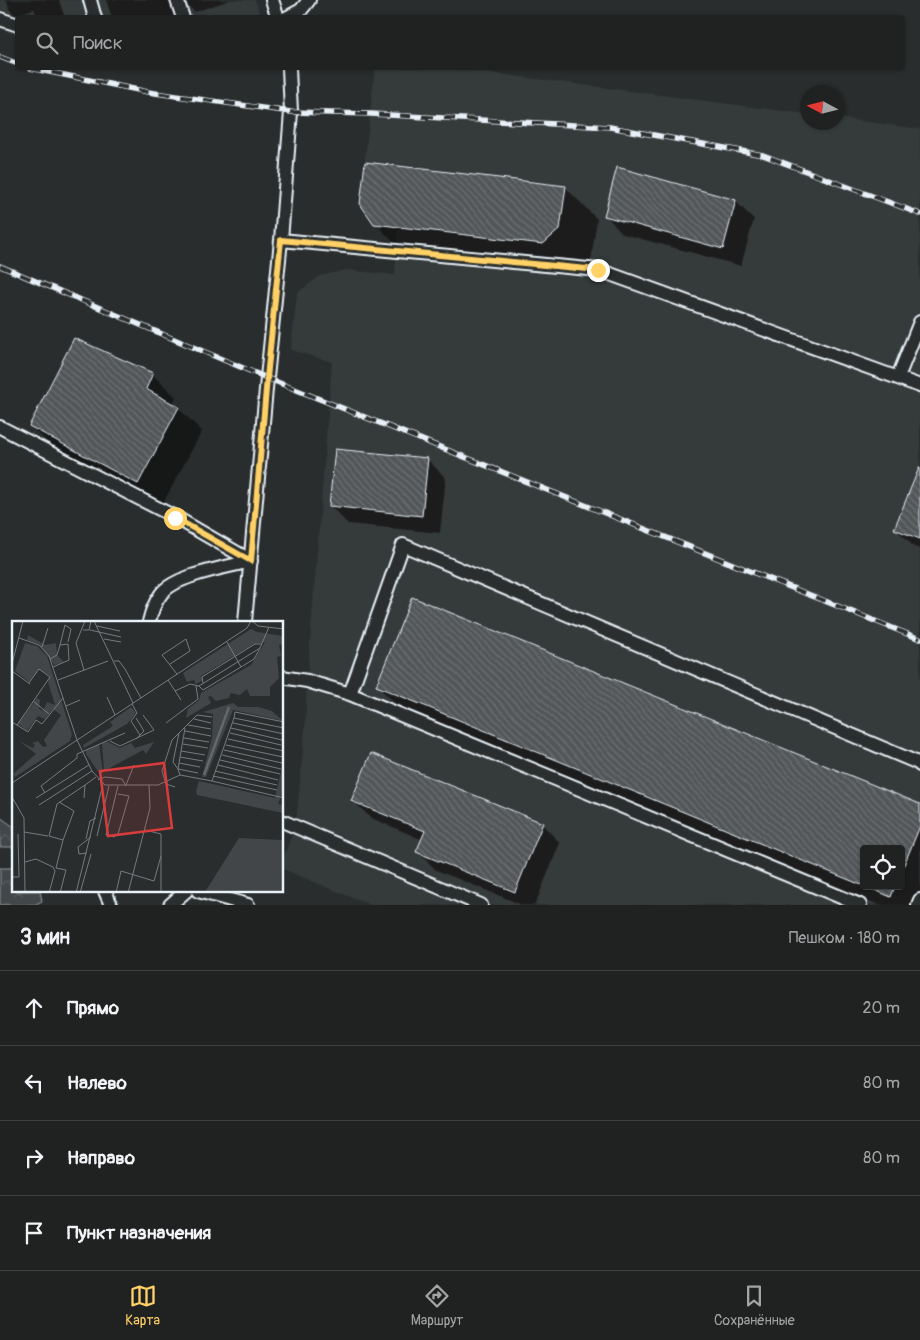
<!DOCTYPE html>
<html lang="ru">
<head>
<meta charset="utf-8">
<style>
  :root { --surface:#202222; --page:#2d2f2f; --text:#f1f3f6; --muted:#a2a4a5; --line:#3d3f40; --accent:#ffd166 }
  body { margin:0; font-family:Pangolin,sans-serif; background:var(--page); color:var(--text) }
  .controls { position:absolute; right:15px; bottom:15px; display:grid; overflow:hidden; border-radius:5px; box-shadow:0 1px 4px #0004 }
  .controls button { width:45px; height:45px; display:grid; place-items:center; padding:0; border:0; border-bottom:1px solid var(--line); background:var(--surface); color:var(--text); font:25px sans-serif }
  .compass { position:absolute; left:800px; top:85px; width:45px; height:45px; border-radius:50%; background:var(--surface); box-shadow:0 1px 4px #0004; rotate:277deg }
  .stop { position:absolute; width:15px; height:15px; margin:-11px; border:4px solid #ffd166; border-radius:50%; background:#fff }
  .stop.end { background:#ffd166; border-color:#fff; box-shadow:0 1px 5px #0008 }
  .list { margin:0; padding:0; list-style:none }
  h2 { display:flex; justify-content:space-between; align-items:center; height:65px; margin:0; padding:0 20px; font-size:21px }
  h2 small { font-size:16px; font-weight:400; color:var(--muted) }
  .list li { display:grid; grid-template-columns:32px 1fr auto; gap:15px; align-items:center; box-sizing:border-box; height:75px; padding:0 20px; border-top:1px solid var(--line) }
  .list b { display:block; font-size:19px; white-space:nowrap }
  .list em { font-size:16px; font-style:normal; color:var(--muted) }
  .icon { flex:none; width:28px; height:28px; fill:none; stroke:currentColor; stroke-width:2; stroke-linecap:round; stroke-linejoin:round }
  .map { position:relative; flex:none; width:920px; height:905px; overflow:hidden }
  .search { position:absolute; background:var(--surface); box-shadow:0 1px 4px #0004; left:15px; right:15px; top:15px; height:55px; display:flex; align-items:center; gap:12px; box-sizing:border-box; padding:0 18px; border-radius:5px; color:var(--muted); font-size:19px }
  .sheet { height:365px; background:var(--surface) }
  nav { display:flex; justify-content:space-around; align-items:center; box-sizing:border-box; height:70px; border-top:1px solid var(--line); background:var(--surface); font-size:14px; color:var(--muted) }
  nav a { display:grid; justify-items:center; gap:2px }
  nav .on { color:var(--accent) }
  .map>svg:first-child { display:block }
  .built { fill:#363a3b; fill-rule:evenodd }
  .forest { fill:url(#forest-crowns); stroke:#959ca0 }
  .shadow { fill:#0007; fill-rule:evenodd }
  .building { fill:url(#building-back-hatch); stroke:#e8f1f8 }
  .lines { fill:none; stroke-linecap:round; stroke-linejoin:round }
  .lane-casing { stroke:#e8f1f8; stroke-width:16 }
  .lane { stroke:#2a2d2e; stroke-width:12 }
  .rail-casing { stroke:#e8f1f8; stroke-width:5.5 }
  .rail { stroke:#2a2d2e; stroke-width:4; stroke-dasharray:11; stroke-linecap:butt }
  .route { stroke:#ffd166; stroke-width:6 }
  .inset-river { fill:none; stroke:#63686b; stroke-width:2.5 }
  .inset-road { fill:none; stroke:#767b7f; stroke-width:1 }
  .view { fill:#d83c3d; fill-opacity:0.15; stroke:#d83c3d; stroke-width:2.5 }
  .inset-edge { fill:none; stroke:#e8f1f8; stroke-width:2.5 }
</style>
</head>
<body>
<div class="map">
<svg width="920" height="905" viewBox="0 0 920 905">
  <defs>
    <pattern id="forest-crowns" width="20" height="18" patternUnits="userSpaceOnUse" patternTransform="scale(1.25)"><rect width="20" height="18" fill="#424648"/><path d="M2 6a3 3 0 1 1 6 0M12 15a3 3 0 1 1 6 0" fill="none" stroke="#5d6163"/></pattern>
    <pattern id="building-back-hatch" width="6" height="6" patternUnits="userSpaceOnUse" patternTransform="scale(1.25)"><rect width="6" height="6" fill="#535759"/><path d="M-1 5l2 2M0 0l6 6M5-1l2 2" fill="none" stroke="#6c7072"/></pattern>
  </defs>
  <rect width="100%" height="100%" fill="#2a2d2e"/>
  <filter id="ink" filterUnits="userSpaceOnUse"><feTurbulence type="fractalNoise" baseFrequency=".02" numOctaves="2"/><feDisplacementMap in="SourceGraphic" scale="10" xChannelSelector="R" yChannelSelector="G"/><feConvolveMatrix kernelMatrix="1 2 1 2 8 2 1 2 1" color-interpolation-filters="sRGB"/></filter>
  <g filter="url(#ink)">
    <path class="built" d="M0,0h255l6,17 -243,1 -1,17 -17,-6z
      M375,68h77l355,46 1,8h30v-4l82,11v776h-550l-87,-36v-12l13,-32 9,-97 2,-47 25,-319 -41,-12 6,-57 23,-17 26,-6 49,5 3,-48 -24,-3 -14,-20zM864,849h37v37h-37z"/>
    <path class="forest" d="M0,817l14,10v20h-14z
      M0,868h14v23h26l2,10 -8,4h-34z"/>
    <path class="shadow" d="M7,0h52l6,18h-27l-4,-9 -19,6 -6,-6z
      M106,0h72l-1,18h-65z
      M186,0h44l-35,12 -6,-5z
      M565,187l32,32 -6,42 -15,15 -169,-20 -32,-33z
      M735,201l19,18 -13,47 -118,-32 -18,-19z
      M152,374l24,23 -4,8 6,3 24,23 -41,76 -107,-58 -24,-24z
      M428,460l18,18 -6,55 -92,-9 -18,-18z
      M920,469v80l-6,-2 -18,-18z
      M377,686l543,120v99h-41l-478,-196zM864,849h37v37h-37z
      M352,800l190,24 18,19 -25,62h-13l-86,-35 -18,-18 5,-12 -52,-22z"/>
    <path class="building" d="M365,162l201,24 -6,43 -17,15 -169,-20 -14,-20z
      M617,167l119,33 -13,49 -119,-33z
      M74,338l79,35 -7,16 33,18 -41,77 -109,-58z
      M335,449l93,9 -6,58 -93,-10z
      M919,468h1v71l-26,-10z
      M412,597l508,207v22l-19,46v-23h-37v37l-488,-200z
      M371,753l172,70 -28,69 -99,-40 9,-21 -74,-30z
      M865,886h30l-4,11z"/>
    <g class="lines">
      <defs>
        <path id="lane" d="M90,0l5,18
          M177,0l6,18
          M272,0l6,18
          M286,18l15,-8 8,-10
          M0,19l18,6
          M281,240l318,30 321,116
          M898,377l22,-55
          M0,427l175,90 76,44
          M149,622c2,-9 6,-20 12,-28 14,-19 67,-27 90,-33
          M245,622l22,-244 14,-138 10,-128 -2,-44
          M282,677l25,4 43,13 510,211
          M350,694l53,-149 515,218 2,2
          M282,821l199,84
          M105,891l6,14
          M198,891l50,14
          M170,905l16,-14
          M918,905l2,-5"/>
      </defs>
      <use href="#lane" class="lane-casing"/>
      <use href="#lane" class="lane"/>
      <defs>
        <path id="rail" d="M0,57l18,7
          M30,68l118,24 143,20 80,2 239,13 153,28 157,59
          M0,266l267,112 653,261"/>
      </defs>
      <use href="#rail" class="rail-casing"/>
      <use href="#rail" class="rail"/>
    </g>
  </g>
  <g class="lines" filter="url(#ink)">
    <path class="route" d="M175,518l76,43 16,-183 14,-138 317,30"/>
  </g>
  <g transform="translate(12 621)">
    <rect width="271" height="271" fill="#2a2d2e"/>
    <path d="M239,8l6,3 26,4v8l-4,1 2,11 -4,1 2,21 -9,9v9h-20l-3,-7 -7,6 -9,-2 -2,5 -13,3 -5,-5 -3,1 3,6 -25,15 2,-9 11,-9 2,-7 50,-28 14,-23 -11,2 -53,32 2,4 -7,4 -2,-4 -7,2 -4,-9zM16,14l17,10 11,-2 1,12 7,7 -10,3 -15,-21 -12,-4zM13,22l12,3 10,10 25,78 -2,7 -55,36 -2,-3 23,-20 -17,-13 14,7 2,-3 -3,-2 6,-2 5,6 4,-1 -3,-6 17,-25 -8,-6 -8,10 -7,-3 -11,15 -9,-7 19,-26 3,2 -1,9 4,2 4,-9 8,3 -7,-23 2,-6 -11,-7 -10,13 -14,-11zM221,82l5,4h20l14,4 11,10 -50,-11 -27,67h-4l10,-39 1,-24 -10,-2zM119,86l5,6 -9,11 -43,24 -1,-3 30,-19 -3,-4zM96,121l12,6 11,-5 4,5 19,-6 -8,12 -3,-4 -39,21 -2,-28zM87,123l4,29 -3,1 -14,-20v-4zM271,142v28l-5,13 5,1v8l-86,-18 -1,-4 3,-10 76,17z" fill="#424648"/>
    <path d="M227,217l44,2v52h-78z" fill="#424648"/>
    <path class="inset-river" d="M192,154l25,-68"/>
    <path class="inset-road" d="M82,0l39,82M240,0l6,5 26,3M85,5l23,5M71,9h6l2,-9M78,9l31,7M7,17l20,7 10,11 28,84 15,31 13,14h53l22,-10 32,6 22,-63 50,10M92,18l17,3M215,21l14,25M48,24l5,-20 6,4 -3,13M30,26l6,-19M38,38l7,-4 3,-10 8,-1 1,16 -16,7M102,40h5l6,8 16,29M0,43l11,-43M158,43l20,-13 -4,-12 -24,16 15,19M72,49l-8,-27 9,-22M0,50l18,13M46,59l50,-19M156,59l13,20M191,62l-1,-6 53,-33h7M187,65l4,4 38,-23 13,-8 6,-11M163,70l15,-7 9,2 61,-38 9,-21M95,76l8,18M21,80l16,13M120,83l5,9 -6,8 9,14 -4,4M54,85l14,-6M124,97l8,13 -4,4M222,97l1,-6 49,10M182,98l17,4M0,101l16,10 8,-12 6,4 21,-26M154,102l32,-24 -2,-13M221,102l51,11M5,104l33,-48 -11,-8 -10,14M176,104l23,4M219,107l51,12M173,110l26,5M167,112l-6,29 5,7 20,4M218,112l51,12M172,117l25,4M216,118l56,12M98,120l10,5 34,-16 -11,-15M171,123l25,4M214,124l57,12M212,129l58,13M169,130l24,4M210,134l59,14M168,136l23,4M208,139l60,14M167,142l21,4M206,144l60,15M203,150l62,14M168,154l-2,-6 7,-41M201,155l64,14M86,159l7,-3 17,2 4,7M200,160l72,17M0,162l235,-155 4,-7M114,164l8,-20M163,166l-9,-3 -4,-13 10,-31 25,-25 15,2M33,172l-4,-7 36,-28v-4l48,-21M106,173l11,2 -11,38 -4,3 -8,-2 12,-49M0,176l12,21 1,75M24,177l53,-33M72,177l1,-13 11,-8M47,181l15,9 -11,29M27,184l53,-34M133,209l16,4v59M12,211l24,4M85,215l12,-50M74,218l4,-18 6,-3M75,232l-8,1 -1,-7 13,-10M13,241l11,-3 17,8 2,4 -6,22M0,256h7l-1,-43M48,272l6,-23 -10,-2 7,-28 -14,-4 8,-32 28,-19M64,272l27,-109M68,272l11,-39M104,272l5,-22 33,10 7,-25M116,272l22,-85 -1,-23"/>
    <path class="view" d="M152,142l8,65 -64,8 -8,-65z"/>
    <rect width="271" height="271" class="inset-edge"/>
  </g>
</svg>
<div class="controls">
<button><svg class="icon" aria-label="locate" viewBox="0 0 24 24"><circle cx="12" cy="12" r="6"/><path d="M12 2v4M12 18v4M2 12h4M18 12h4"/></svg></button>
</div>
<svg class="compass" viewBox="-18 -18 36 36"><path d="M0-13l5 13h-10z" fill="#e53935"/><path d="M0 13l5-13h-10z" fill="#a2a4a5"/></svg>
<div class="stop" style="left:175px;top:518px"></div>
<div class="stop end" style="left:598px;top:270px"></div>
<div class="search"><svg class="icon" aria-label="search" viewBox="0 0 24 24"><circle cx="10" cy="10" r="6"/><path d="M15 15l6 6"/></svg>Поиск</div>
</div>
<section class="sheet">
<h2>3 мин<small>Пешком · 180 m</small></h2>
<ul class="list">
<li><svg class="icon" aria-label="ahead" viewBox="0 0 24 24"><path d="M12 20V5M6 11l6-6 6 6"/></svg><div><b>Прямо</b></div><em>20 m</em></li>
<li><svg class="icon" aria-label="left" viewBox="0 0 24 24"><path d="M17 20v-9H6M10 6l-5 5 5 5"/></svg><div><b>Налево</b></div><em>80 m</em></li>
<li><svg class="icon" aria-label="right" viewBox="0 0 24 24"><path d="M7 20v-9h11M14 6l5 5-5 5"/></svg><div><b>Направо</b></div><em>80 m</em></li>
<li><svg class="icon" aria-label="arrive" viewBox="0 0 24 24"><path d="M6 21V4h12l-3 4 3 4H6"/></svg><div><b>Пункт назначения</b></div></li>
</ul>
</section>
<nav>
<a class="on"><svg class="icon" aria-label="map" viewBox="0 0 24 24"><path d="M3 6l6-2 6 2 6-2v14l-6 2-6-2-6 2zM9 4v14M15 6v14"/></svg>Карта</a>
<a><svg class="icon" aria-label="directions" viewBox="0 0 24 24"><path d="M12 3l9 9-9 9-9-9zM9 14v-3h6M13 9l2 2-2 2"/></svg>Маршрут</a>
<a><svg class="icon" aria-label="saved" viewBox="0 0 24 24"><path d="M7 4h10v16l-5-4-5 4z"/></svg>Сохранённые</a>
</nav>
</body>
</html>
